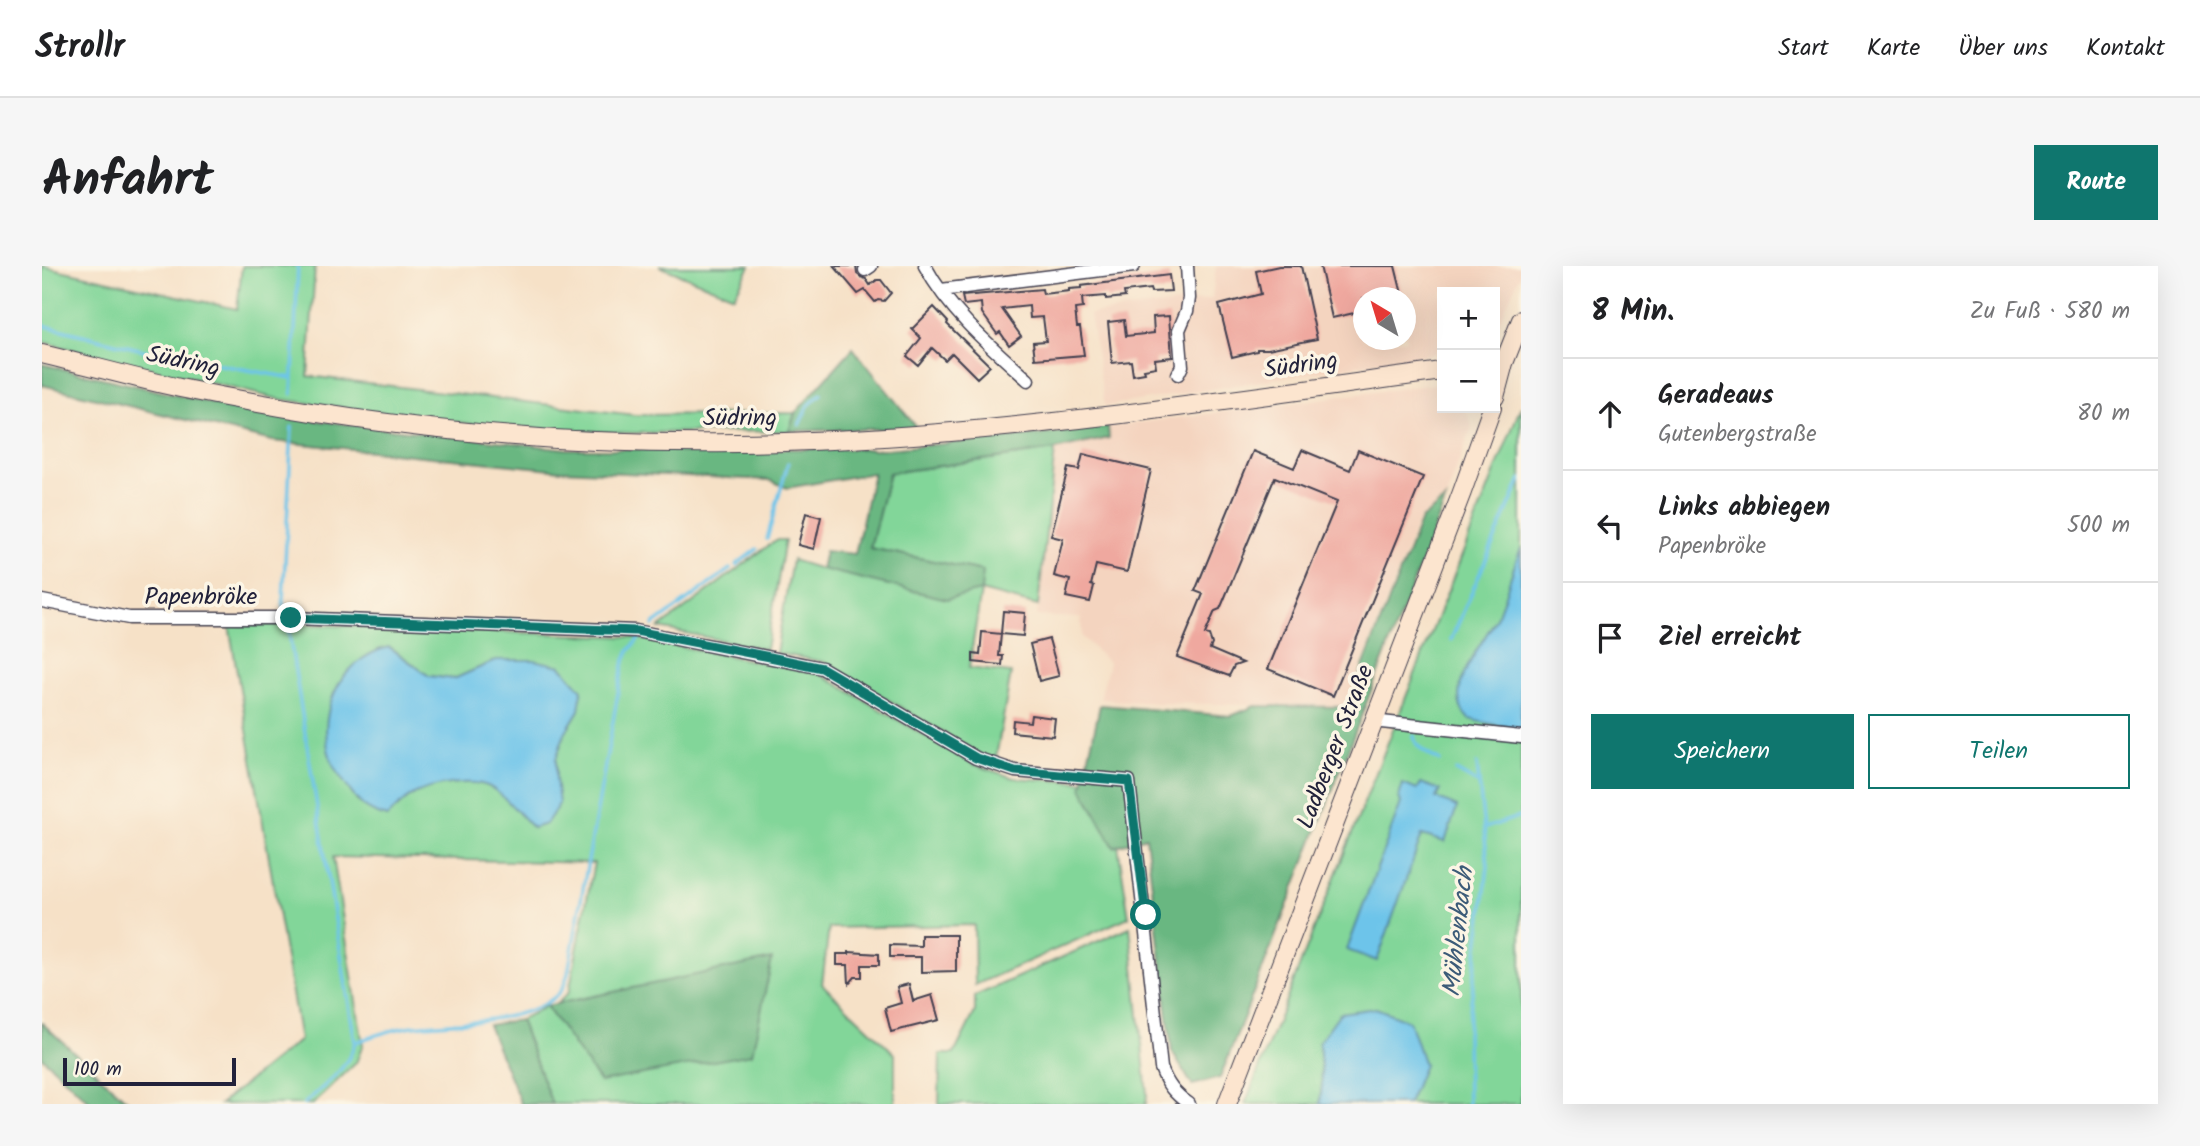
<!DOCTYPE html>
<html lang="de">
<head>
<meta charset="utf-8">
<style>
  :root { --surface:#fff; --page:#f6f6f6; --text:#202124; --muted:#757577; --line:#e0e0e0; --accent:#0f766e }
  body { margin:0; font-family:Kalam,sans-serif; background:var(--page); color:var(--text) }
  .controls { position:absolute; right:21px; top:21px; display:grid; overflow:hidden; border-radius:0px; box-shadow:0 7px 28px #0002 }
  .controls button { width:63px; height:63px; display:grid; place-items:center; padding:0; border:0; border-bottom:2px solid var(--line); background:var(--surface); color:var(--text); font:35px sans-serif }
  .compass { position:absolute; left:1311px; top:21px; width:63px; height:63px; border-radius:50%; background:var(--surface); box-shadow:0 7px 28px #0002; rotate:322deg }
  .scale { position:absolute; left:21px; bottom:18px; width:173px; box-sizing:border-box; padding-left:7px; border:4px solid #22223b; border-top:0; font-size:19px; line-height:24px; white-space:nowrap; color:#22223b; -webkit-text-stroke:5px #fcf5e5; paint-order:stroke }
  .stop { position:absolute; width:21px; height:21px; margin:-16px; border:5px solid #0f766e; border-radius:50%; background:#fff }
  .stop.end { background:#0f766e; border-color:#fff; box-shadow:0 2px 7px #0008 }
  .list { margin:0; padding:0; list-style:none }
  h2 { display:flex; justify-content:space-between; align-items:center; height:91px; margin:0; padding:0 28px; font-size:30px }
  h2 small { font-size:23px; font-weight:400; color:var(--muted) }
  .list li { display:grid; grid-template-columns:46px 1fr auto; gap:21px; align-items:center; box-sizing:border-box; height:112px; padding:0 28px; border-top:2px solid var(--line) }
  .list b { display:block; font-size:26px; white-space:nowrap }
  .list p { margin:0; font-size:23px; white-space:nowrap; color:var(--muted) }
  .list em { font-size:23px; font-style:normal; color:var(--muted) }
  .actions { display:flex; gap:14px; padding:21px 28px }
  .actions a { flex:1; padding:16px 0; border:2px solid var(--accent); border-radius:0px; text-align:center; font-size:24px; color:var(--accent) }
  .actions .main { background:var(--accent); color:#fff }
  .icon { flex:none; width:38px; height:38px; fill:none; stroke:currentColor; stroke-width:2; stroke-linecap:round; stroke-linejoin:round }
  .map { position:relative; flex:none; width:1479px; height:838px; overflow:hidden; border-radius:0px }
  header { display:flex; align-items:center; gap:42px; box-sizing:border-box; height:98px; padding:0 35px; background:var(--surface); border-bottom:2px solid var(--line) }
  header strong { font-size:33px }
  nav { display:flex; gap:38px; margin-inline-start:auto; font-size:24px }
  .intro { display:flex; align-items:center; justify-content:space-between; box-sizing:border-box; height:168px; padding:0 42px }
  h1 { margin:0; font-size:49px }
  .button { padding:18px 32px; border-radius:0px; background:var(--accent); color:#fff; font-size:24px; font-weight:700 }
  main { display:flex; gap:42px; padding:0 42px }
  aside { flex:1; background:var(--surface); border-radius:0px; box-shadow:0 7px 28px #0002 }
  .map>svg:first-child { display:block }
  .built { fill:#f4d4bf; fill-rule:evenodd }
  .green { fill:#82d699; stroke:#527c6a; stroke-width:2; fill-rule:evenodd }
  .forest { fill:#69b781; stroke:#466c5e; stroke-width:2 }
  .water { fill:#6dc4ea; stroke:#487392; stroke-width:2 }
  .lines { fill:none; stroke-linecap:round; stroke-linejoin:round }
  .stream { stroke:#6dc4ea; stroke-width:3.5 }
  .building { fill:#efa89f }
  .minor-casing { stroke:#423f50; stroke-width:15 }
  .secondary-casing { stroke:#423f50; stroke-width:20 }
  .minor { stroke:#fff; stroke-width:12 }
  .secondary { stroke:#fce5cf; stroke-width:18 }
  .route { stroke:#0f766e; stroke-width:9 }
  .labels { text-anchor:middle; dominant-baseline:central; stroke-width:7; stroke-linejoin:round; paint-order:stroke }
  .street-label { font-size:24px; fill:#22223b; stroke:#fcf5e5 }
  .water-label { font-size:26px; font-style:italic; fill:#3c5b78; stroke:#fcf5e5 }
</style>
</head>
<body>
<header>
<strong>Strollr</strong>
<nav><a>Start</a><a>Karte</a><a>Über uns</a><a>Kontakt</a></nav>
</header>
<div class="intro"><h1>Anfahrt</h1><a class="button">Route</a></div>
<main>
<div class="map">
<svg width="1479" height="838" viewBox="0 0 1479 838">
  <rect width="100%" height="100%" fill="#fcf5e5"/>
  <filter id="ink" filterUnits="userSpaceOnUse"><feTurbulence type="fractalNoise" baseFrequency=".0143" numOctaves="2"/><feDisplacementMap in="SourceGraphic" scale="14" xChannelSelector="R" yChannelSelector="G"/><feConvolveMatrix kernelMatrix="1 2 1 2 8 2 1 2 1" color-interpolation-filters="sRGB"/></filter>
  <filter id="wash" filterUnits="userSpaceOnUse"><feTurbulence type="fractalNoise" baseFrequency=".00686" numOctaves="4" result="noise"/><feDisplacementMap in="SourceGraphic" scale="28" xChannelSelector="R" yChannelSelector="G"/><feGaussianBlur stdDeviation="1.57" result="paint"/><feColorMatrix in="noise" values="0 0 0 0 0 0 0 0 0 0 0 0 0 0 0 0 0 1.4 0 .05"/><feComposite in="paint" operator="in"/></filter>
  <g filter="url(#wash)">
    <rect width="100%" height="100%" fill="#f6e1c7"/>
    <path class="built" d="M1174,0h305v7l-26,58v-39h-53v60l-337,54 -15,-92 122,-15zM1322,32h42v42h-42z
      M1393,118l7,3v21h23l7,18 -26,73 -27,19 -74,188 -188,-3 -57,-4 9,-36 -27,-26 -1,-19 -44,-2 18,-166 54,-12 -1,-11z"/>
    <path class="green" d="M0,0l195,43 5,-43h73l-7,110 327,39 160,-2 -6,18 -158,2 -137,-6 -216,-28 -236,-57z
      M617,0h91l-16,30z
      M1479,140v698h-276z
      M1013,184l-17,156 -57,-15 -12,77 42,5 -16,90 -171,-101 -48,-9 16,-93 29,9 161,2 -112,-23 19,-75z
      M734,274h9l-19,109 -107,-21z
      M252,358l338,13 188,37 153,90 41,14 69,4 -1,6 32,58 4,-1 11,72 -154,68 -1,-60 -145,3 -7,56 73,70v50h-343l-32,-84 26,-14 54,76 172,-122 -215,44 12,-12 25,-129 -261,-6 30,188 -7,18 -43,41h-93l80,-64 -71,-415zM348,381l39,29 25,3 43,-19 82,50 -14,23 -9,26v20l-23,49c-14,-13 -27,-35 -45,-42 -17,-7 -61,-1 -76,9 -9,7 -17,15 -26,22l-29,-16 -23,-35 -7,-28 16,-61 35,-27z
      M1088,661l17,167 -1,10h-207l1,-50h14l21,-42v-16z"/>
    <path class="forest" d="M811,82l64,80 -128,3 6,-18z
      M0,98l215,50 310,35h320l142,-13 79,-9 1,11 -54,12 -166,23 -19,75 113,23 -2,20 -34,8 -126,-30 4,-18 30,3 18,-81 -86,15 -17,-8 -208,-10 -290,-29 -230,-56z
      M1404,233l-226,579 -28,7 -20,-33 -26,-215 -32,10 -32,-59 18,-83 131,11 24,-10 92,1 74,-188z
      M730,693l-20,95 -152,28 -54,-76z
      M478,754l32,84h-31l-33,-79z
      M0,757l89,81h-39l-50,-47z"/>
    <path class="water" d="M1479,283v180c-9,-2 -48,-7 -53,-11 -28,-27 17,-76 29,-102 10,-22 14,-45 24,-67z
      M347,381l40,29 25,3 43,-19h37l27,6 21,24 -3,20 -14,23 -9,26v20l3,25 -13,20 -13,4c-14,-13 -26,-31 -43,-41 -18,-9 -57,-2 -74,6 -11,5 -21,17 -29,24 -22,-6 -29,-14 -41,-32 -4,-6 -9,-12 -12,-18 -22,-48 4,-108 55,-120z
      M1379,517l19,7 -4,8 21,9 -12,35 -23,-7 -45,126 -30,-11 54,-147 -2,-6 4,-13 14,6z
      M1334,742l33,13 15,44 -16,39h-88l2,-21 -3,-41 21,-29z"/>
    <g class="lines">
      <path class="stream" d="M0,59l113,28 137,25
        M250,128l6,-128
        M757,159l9,-19 13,-12
        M725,273l21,-76
        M694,299l21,-16
        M243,348l-2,-13 9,-174
        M245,355l68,421c-7,28 -31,43 -51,62
        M611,359l77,-56
        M1409,374l70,-161
        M1372,470c1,13 16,19 26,25
        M1414,505l23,13
        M1443,562l36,-12
        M314,776c19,-7 37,-13 57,-16 42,-5 116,-2 146,-33 5,-5 7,-13 9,-20l55,-308 6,-14 10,-13
        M1426,838l-1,-70 21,-168 -11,-102"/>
    </g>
    <g id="blocks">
      <path class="building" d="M792,0h22l1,8 4,3 5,2 4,6 7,-5h4l10,13 -7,8 -6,-1 -3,2 -10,-12 -7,4z
        M1237,0h22l16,73 -49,10h-11v2l-25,6 -13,-52 42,-11 -5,-23z
        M1278,0h75l8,32h-40v13l-31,7z
        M1127,9l2,16 -20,1 -1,-3 -26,3 1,5 -19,2v-3l-24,2 1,10 -8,1 2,18h3l4,28 -49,4 -2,-17 13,-1 -3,-24 -13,1 -1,-12 -27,3 19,27 -12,9 -9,-13 -3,2 -15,-21 -1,-10 -17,2 -2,-9 80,-7 1,5 26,-3v-2l12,-1v-2z
        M892,41l14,15 -1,2 43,42 -13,12 -25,-25 -7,7 -13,-12 -14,17 -11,-9 14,-18 -9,-9z
        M1127,50l3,41 -17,2 1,8 -12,2 1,4 -12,2 -2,-14 -19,2 -4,-41 16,-2 2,16 28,-3 -1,-16z
        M1260,184l48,20 8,-20 65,27 -90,219 -65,-27 69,-167 -62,-25 -52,125 -3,7 -5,2 -10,23 4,1 3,9 -2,5 33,14 -9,3 -5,10 -52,-19 26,-63 -8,-3 58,-140 41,17z
        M1041,188l68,16 -24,102 -31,-7 -5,20 3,1 -4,16 -24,-5 4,-17 -16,-4 9,-37 -12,-3 17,-68 11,2z
        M764,247l15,4 -7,32 -16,-4z
        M961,345l22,2 -2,23 -22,-2 -2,22h4l-1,9 -29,-3v-8l7,1 2,-23 19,2z
        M1007,373l10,37 -20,5 -9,-37z
        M989,449l24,3 -2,18 -41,-4 1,-12 17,2z
        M879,669h35v36l-35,1v-15h-31v-12l31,1z
        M807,686l30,2v11h-17v12h-7l-6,7 -1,-19h-11v-11h12z
        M867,718l4,17 19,-6 7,25 -48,12 -6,-24 16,-5 -4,-16z"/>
    </g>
  </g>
  <g filter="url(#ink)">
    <use href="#blocks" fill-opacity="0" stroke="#423f50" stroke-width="2"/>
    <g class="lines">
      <defs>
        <path id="minor" d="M883,0c24,45 65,80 103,114
          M823,4l6,-4
          M899,24l193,-24
          M1136,108l4,-8 -3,-36 8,-19 2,-13 -2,-32
          M0,335l87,17h162l345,13 186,37 154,90 39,13 114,10 32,287c6,17 14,26 28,36
          M1330,455l149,16"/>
        <path id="secondary" d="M0,88c46,11 92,24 138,34 182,38 371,58 557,55 236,-3 471,-40 705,-72
          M1453,131l9,-34 17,-43
          M1185,838l235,-612 30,-84"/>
      </defs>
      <use href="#minor" class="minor-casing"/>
      <use href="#secondary" class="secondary-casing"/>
      <use href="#minor" class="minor"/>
      <use href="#secondary" class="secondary"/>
    </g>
  </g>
  <g class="lines" filter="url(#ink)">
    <path class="route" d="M249,352l345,13 134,26 52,11 154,90 39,13 114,10 17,134"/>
  </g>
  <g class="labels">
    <g class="street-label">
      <text transform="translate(141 96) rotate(12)">Südring</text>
      <text transform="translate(1259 100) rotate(-8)">Südring</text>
      <text x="698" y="152">Südring</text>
      <text x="159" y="331">Papenbröke</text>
      <text transform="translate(1294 481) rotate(-69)">Ladberger Straße</text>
    </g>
    <g class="water-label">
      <text transform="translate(1417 666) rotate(-84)">Mühlenbach</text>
    </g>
  </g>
</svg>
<div class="controls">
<button>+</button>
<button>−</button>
</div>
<svg class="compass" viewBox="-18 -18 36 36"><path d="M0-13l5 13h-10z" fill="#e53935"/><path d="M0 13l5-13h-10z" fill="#757577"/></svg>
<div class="scale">100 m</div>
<div class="stop" style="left:1104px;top:649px"></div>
<div class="stop end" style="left:249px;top:352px"></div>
</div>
<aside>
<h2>8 Min.<small>Zu Fuß · 580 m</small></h2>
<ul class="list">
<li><svg class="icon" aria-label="ahead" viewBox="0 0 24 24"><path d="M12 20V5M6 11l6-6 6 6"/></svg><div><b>Geradeaus</b><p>Gutenbergstraße</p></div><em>80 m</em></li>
<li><svg class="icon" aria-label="left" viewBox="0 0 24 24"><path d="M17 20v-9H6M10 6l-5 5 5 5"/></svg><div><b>Links abbiegen</b><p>Papenbröke</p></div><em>500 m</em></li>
<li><svg class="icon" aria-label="arrive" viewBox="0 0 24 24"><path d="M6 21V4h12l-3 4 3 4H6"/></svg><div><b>Ziel erreicht</b></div></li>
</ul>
<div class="actions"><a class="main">Speichern</a><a>Teilen</a></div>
</aside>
</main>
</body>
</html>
